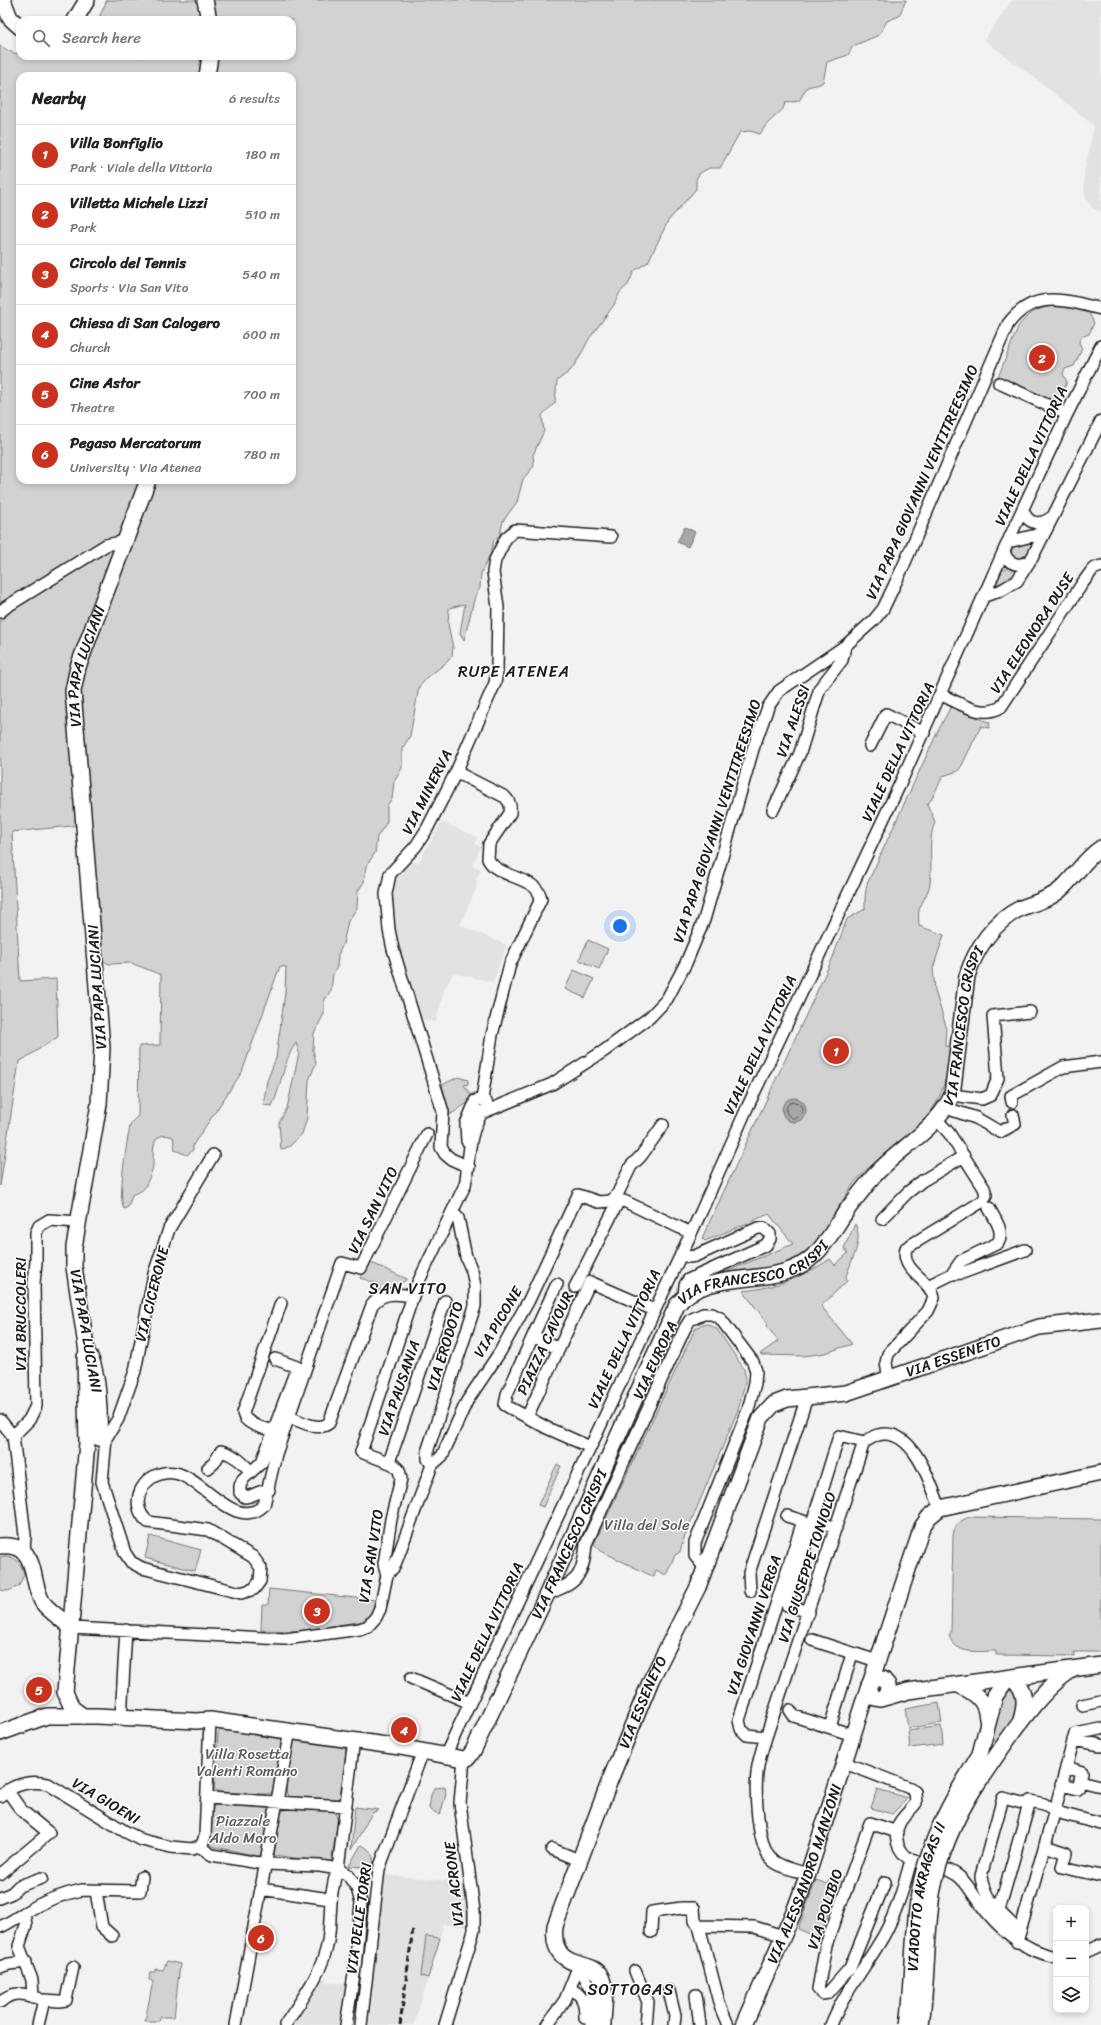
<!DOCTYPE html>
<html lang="en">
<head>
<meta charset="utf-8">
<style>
  :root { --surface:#fff; --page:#f2f2f2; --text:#202124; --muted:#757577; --line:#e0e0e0; --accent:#c8321e }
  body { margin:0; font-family:Sriracha,sans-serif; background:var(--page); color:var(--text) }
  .controls { position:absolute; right:12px; bottom:12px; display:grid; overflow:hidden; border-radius:8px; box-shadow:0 2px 6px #0003 }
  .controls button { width:36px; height:36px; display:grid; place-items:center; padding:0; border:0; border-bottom:1px solid var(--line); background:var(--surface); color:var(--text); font:20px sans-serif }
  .you { position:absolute; left:620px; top:926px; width:14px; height:14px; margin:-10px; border:3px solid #fff; border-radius:50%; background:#1a73e8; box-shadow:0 0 0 6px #1a73e833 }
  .badge { display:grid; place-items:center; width:26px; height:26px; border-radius:50%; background:var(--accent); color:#fff; font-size:13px; font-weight:700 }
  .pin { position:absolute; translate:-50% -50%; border:2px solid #fff; box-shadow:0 1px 4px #0006 }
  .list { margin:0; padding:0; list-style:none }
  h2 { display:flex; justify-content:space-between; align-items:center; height:52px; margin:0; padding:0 16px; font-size:17px }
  h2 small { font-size:13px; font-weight:400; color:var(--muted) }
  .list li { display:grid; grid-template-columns:26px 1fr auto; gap:12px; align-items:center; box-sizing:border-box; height:60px; padding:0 16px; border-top:1px solid var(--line) }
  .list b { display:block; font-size:15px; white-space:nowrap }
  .list p { margin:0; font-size:13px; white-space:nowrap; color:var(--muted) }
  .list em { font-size:13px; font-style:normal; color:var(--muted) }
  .icon { flex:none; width:22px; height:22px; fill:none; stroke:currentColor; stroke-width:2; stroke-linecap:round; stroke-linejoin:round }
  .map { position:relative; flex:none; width:1101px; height:2025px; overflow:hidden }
  .search { position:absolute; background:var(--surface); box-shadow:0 2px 6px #0003; left:16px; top:16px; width:280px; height:44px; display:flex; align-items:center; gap:10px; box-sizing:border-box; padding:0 14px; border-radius:12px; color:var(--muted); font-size:15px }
  .panel { position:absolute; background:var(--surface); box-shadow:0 2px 6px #0003; left:16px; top:72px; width:280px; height:412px; border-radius:12px }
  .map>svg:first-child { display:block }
  .built { fill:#e2e2e2 }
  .green { fill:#d2d2d2; stroke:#777; fill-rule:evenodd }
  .water { fill:#a8a8a8; stroke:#707070 }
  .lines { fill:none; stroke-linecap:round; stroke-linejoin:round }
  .shore { stroke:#545454; stroke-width:1 }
  .street-casing { stroke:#1c1c1c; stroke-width:14 }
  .secondary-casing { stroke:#1c1c1c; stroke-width:18 }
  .street { stroke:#fff; stroke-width:11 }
  .secondary { stroke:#fff; stroke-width:15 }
  .rail { stroke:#1c1c1c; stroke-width:3; stroke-dasharray:6 3; stroke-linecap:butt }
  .secondary-bridge-casing { stroke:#1c1c1c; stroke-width:18; stroke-linecap:butt }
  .secondary-bridge { stroke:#fff; stroke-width:15 }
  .labels { text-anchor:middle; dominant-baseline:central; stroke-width:3; stroke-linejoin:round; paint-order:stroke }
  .street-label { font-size:15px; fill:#1c1c1c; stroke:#fff }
  .park-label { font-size:15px; fill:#5c5c5c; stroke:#fff }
  .neighbourhood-label { font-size:16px; letter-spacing:1px; fill:#1c1c1c; stroke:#fff }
</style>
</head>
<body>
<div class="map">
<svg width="1101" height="2025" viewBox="0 0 1101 2025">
  <rect width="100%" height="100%" fill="#f2f2f2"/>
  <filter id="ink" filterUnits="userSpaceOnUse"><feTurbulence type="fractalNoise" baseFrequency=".025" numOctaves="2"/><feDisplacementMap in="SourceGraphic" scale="8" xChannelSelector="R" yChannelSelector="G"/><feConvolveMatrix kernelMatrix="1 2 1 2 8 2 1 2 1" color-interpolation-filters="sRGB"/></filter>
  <g filter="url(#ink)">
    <path class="built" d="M1012,0h89v212l-9,-4 -6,-9 -2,-9v-17l10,-47 -51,-42 -59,-44z
      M442,822l35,15 -2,7 6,3 -9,19 9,3 -4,9 -1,11 -16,36 47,20 -14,37 -40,-9 -9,17 -8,32 -14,-3 -25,-77 -4,-42 4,-25 13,-14 8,2z
      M385,1875l67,6v5l1,-2 12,2 4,41 -26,-3 -3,14 -26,87h-47z
      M326,1978v4l21,2 -8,41h-47l25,-44z"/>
    <path class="green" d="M107,0h799l-7,16 -12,5 -8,14 -26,11 -5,9 -21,7 -4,20 -3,2 -13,3 -8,14 -14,2 -2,6 -16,15 -7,10 -10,-3 -10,1 -20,36h-11l-9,5 -4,6v10l-28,32 -20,41 -14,9 -6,14 -8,7 -6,13 -25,34 -10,19 -8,12 -14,11 -2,22 -13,12 2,16 -11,24 1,11 -11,13 -6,23 -14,19 -3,14 -6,5 -3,13 -10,20 -1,15 -5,8 -11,44 -4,-7 5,-29 -16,4 -1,16 5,24 -1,8 -5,6 -19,15 -9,10 -9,49 -8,13v19l-8,14 -2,17 -5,6v17l-10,15 -2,16 -9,13 -2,16 -6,9 -1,17 -9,13 -5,23 -5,11 -1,12 -4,7 -2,16 -7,11v13l-10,19 -1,17 3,13 -7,17 -2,38 -5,16 -12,12 -9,4 -2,-27 8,-15 12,-55 -3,-10c-13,18 -14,42 -24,63l-9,-1 4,-24 9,-23 9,-65 1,-26 -6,-1 -38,106 -49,73v5l-6,5 -12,-5 -2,-13c-24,-8 -19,16 -20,29 -1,6 -5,15 -8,21 -3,5 -8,5 -13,8l-4,12 -4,2c-7,-12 3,-68 6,-83 1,-5 5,-7 8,-10l1,-70 21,-1 1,-70 -30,-12 -22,1 -7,-4 -11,-136 -79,8 8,149 36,-2 2,58 -39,25 -19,124v-1140l13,7 7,1v2l21,1 251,-1v-36h-194zM20,76h272v404h-272z
      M1053,306l16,1 20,6 5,10 -5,11 -8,3 -2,5 3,7 -8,17 -9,3 -2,5 4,8 -11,24 -59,-26 21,-53c9,-13 19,-19 35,-21z
      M1039,538l-9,17 -6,5 -11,-2 -2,-4 2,-8z
      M1007,568l15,2v2l-16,10 -10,2 4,-12z
      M954,707l36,16 -1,5 -8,-2 -19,39 -4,6 -15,5 -12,24 -4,4 8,18c-8,19 -2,42 -5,62 -2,10 -8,17 -11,26 -1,5 0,11 0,16l25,9 -11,33 2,23 11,35 -1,20 8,1c-5,20 -8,41 -18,58 -16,28 -59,51 -81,78 -17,23 -28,54 -52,71 -21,15 -61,17 -87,22l78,-32 -24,-30 -64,27 -3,-3 131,-281 14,-38 18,-10v-13l2,-12 70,-151 13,-25z
      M588,940l20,9 -9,20 -20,-9z
      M574,970l20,9 -9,19 -20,-9z
      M458,1077l10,3v4l-4,1 7,10 4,-3 -5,9 -20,14 -8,-30z
      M855,1224c9,16 -4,37 -9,52l1,5 -26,25 31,38 -27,9 -21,3 -42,-1 -2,-1 18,-13 -11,-15 1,-2 -25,-33c34,-4 58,-13 87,-32l5,6 13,-12 -4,-5z
      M368,1262l6,2 33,15c-6,7 -26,9 -36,15l5,-11 -16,-5z
      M702,1324h7l8,5 27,40 2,10 -8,31 -55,131 -3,11 -5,3 -9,20 -10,-5 -2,7 -53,-26 -7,-7 101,-215z
      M557,1464l4,2 -18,41 -5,-2z
      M970,1517l131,2v133h-27v4l-78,-1v-4c-18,0 -39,5 -47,-15l2,-4 2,-96c1,-11 7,-16 17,-19z
      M150,1536l51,14 -6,21 -50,-13z
      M5,1556c11,1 17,7 19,18l-5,12 -11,5 -8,-1v-33z
      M269,1589l106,11 -5,16 -6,5 -65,10 -38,-1 1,-25h6z
      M1015,1685l3,28 -48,68 19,-33 6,-22 -1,-11 10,-28z
      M939,1703l3,20 -34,5 -3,-19z
      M941,1726l2,18 -33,4 -2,-17z
      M222,1728l60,10 -8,54 -7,2 -47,-2 -6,-3 4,-56z
      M295,1738l49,9 2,4 -6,45 -2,3 -46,-2 -5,-2 -1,-8 7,-46z
      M445,1787l1,7 -6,21 -11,-6 2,-14 3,-7z
      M877,1789l31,9 -16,16 -21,-6z
      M218,1805l50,3 3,4 -9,42 -4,2 -47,-10 1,-36 2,-4z
      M355,1807l24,3 -7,3 -21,37z
      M287,1808l44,1 3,2 4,9 -7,43 -57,-8 7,-42z
      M361,1845c11,4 14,13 12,23l-24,-2z
      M830,1879l10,2 -20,57 -22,-9 18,-49 12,4z
      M426,1936l14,2 -12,40 -7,-2z
      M167,1961l13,3 -6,53h-14l-1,4h-14l8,-40 -4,-1 1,-8h5v-3l8,1z"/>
    <path class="water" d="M685,527l10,5 -7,15 -11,-5z
      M782 1110a12 12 0 1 1 24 0a12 12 0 1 1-24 0Z"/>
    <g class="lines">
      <path class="shore" d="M786 1110a8 8 0 1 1 16 0a8 8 0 1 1-16 0Z"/>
      <defs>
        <path id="street" d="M999,383l68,31
          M1023,510c5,15 17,16 29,7
          M1008,542l28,-7 10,-7
          M1004,551c3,14 18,18 28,7l69,-137
          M984,596l16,-5 17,-10 14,-22
          M0,612l6,-5 100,-62 20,-4
          M941,695c20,8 40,24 60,12l81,-123 11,-15 8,-3
          M870,746l16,-32 38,19
          M456,772l49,25c5,5 6,9 5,16l-21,31 -1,15c10,20 50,17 53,40l-31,65 -18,71 -10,64
          M773,810l27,-57 20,-65 22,-28 3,-14
          M952,1095l30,4 9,-4 7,-17 -5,-62 37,-4
          M1012,1102l-1,-6 52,-29 38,-5
          M946,1108l30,10 24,14 15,-8 -2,-9
          M486,1111c2,-6 1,-10 -4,-12l-7,2 -1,8 8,4 70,-29 52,-33 46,-34 17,-18 19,-36 18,-43 49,-171 15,-42 11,-16 66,-45 29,-26 9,-11 20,-42 105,-243c26,-35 57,-24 93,-15
          M467,1141l-1,-17 7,-17
          M213,1155l-44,74 -15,45 -19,97 -17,48 -12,19 -4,44 23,71 6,9 11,6 99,25 13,-4 6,-8 1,-13 -8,-11 -45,-27 -60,-8c-23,-20 -2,-54 27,-49 28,5 61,60 89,32l12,-51 66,-191 19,5 66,-134
          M469,1167l-18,-8 -6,-5 -4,-7 2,-35 -50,-163 -4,-19 -3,-36 4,-20 26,-28 11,-17 29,-57 39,-89 2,-11 1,-65 -5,-35 2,-12 11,-22 9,-8 96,7
          M882,1219l25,-26 15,-12 42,-25
          M681,1254l8,3 6,-1 63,-28h6l6,6v5l-4,6 -78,35 -3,5 -1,12
          M952,1274l10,-1 63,-23
          M928,1286l24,-12 9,-13 37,-18c7,-12 -4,-25 -9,-35
          M575,1287l43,-85 6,-1 67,32
          M533,1336l24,-52
          M559,1349l-26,-13 -26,58 -2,11 42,23 43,19
          M889,1379l-3,-16 2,-9 40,-43 6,-13c-4,-20 -34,-26 -28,-50l77,-47 3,-6 -2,-7 -35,-55 -12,-13
          M289,1417c12,4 29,15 40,6l43,-118c11,-14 24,-11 40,-9
          M527,1417l63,-135 64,28
          M0,1420l13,16 12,99 -1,17
          M274,1431c-10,-3 -29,-6 -31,-18l38,-110
          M13,1436l16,-16 7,-14 -2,-123 2,-21v-29l3,-7 10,-6 29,2
          M864,1442c5,-2 9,-6 14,-7 35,-9 53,49 62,73
          M389,1462l56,-161
          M432,1465l-4,-6v-10l47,-143v-20l-3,-15 -6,-14 -8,-39 -5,-5
          M208,1468l6,-5 7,-12c14,4 21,11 30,21
          M269,1490c-9,0 -15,6 -24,7l-5,-4v-7l3,-7 19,-17 35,-95 -22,-8
          M813,1520l23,8
          M387,1575l7,-8 38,-102 10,-9 25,-55 33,-49 29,-52 49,-105 21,7 12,-1 6,-6 14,-29 10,-10 22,-31
          M750,1591l-1,-18 58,-176
          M547,1594c30,-11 36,-17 39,-50l99,-216 5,-8 13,-6h9l8,4 33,44 3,9 -1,12 -7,27 -53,133v13l10,12
          M809,1612l-22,-7 52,-169 25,6
          M71,1628l214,11 75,-10 8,-3 8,-9 4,-8 7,-34 -3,-11 7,-45 10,-40 -2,-9 -6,-6 -32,-12 55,-165 49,-102c5,-25 2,-49 17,-72
          M812,1640l65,21
          M411,1678l59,25
          M1082,1705l19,-4
          M790,1710l4,6 59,19
          M121,1718l5,-88
          M830,1727l22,-73
          M766,1737l-19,-2 -6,-6 -2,-9 64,-199 -16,-5
          M1073,1740l28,5
          M445,1756l256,-544 46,-104 153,-324 118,-265 49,-105 34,-68
          M845,1763l65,25 5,4 1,11c-5,7 -12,12 -16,19 -8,14 -2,30 11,38 15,4 33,6 46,15 10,7 14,17 21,26 20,27 44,49 78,56
          M1080,1781l21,5
          M1061,1785l17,4 4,-17 -16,-5
          M0,1796c14,-12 30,-16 48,-12l78,48 16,8 29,7 21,2 10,-4 3,-9 5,-116
          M207,1798l139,8
          M1045,1846l21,7 -4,14 39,9
          M200,1847l12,8 53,9 55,2 18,3 10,6 9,13 4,15 -6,65 -9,57
          M552,1849l27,11
          M0,1874l49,-41 -28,-23 -14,-20
          M808,1874c-12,-4 -28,-6 -37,-15 -14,-14 -16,-67 -14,-86 1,-12 5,-24 9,-36l98,-295
          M885,1882l-35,86 -22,25 -6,1 -4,-5 8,-44 44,-122 27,9
          M260,1889l70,10
          M96,1891l6,36 10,9
          M0,1898l12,-5 7,-7 23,-8
          M999,1910l31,-109 14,3 16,9 41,11
          M24,1913l2,12 -7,21 13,34 1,17
          M0,1927c9,-4 16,-9 24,-14 18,-11 38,-19 58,-23l58,1 2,-14
          M651,1932l1,-20 30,-4h12l1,13 4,5
          M1020,1932c-16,-16 -37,-32 -39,-56l22,-78 19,5
          M1017,1942l38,-132 20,-76 26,-5
          M1086,1952l15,-7
          M579,1965l13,26 -1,34
          M0,1967l9,-3 17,-2
          M635,1971l13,31 -2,23
          M571,1989c13,7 14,15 14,29
          M669,1991l6,25 -1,9
          M696,1995l4,30
          M0,2002c12,-11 24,-9 38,-4
          M38,2025l6,-25 15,1 7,-1 7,-33
          M236,2025l54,-295
          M285,2025c17,-26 38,-53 43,-84 4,-25 0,-47 10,-72l16,-130
          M361,2025l18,-156 44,-118
          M445,2025l29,-95v-19l-14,-108 4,-44
          M547,2025l18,-25 14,-35
          M728,2025l-8,-19 -21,-80 55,1 29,9
          M831,2025c13,-33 36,-60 53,-90 13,-24 20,-49 27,-75"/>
        <g id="secondary">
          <path d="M3,0l7,18 10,9"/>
          <path d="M205,0l4,20"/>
          <path d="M75,20l12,-20"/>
          <path d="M207,76l3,-20"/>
          <path id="s1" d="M99,1438c1,-20 0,-72 -12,-86l-13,-85v-20l25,-143 3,-56 -29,-357 5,-24 70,-187"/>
          <path d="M0,1546c41,-3 28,34 43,57 6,8 20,17 28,25"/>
          <path d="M1013,1678c13,13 13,25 8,42"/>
          <path d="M871,1681l51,-154 7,-10 11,-9 161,-35"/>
          <path d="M959,1685c16,8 27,15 28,34"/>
          <path d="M882,1698l5,-3 1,-10 -5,-6h-9l-5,6v8l6,5 5,1 28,-8 193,-26"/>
          <path d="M83,1716l-11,-8 -7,-16 22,-249 -2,-86"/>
          <path id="s2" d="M0,1733l47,-17h50l99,5 14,-1 190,27 64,12 4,-1 5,-7 74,-157 130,-289c25,-33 80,-21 116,-36 27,-11 38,-36 54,-59 8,-11 17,-22 26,-33 25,-29 63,-46 79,-82l15,-119c9,-28 27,-55 54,-68 13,-5 29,-9 39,-18 15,-13 24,-31 41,-42"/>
          <path d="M967,1776l13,-22 15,-58 12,-17"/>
          <path d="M977,1784c23,-33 61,-94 95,-114"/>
          <path id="s3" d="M603,2025c0,-15 5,-36 -3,-50 -9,-17 -50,-2 -45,-49l55,-146 41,-100 47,-93 63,-169 13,-14 13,-5 59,-6 193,-66 62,-7"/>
          <path id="s4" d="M744,2025l51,-116 13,-35 60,-186"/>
        </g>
      </defs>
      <use href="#street" class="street-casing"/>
      <use href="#secondary" class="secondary-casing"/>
      <use href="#street" class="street"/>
      <use href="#secondary" class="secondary"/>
      <path class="rail" d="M400,2025l13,-97"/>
      <defs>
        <g id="secondary-bridge">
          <path id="s5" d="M908,2025c6,-43 4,-88 11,-131 7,-43 25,-81 48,-118"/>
          <path d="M921,2025c6,-44 5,-88 11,-131 7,-40 23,-76 45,-110"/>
        </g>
      </defs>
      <use href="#secondary-bridge" class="secondary-bridge-casing"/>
      <use href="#secondary-bridge" class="secondary-bridge"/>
    </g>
  </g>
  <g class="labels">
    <g class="street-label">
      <text transform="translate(1031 456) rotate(-65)">VIALE DELLA VITTORIA</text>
      <text transform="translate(922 482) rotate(-66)">VIA PAPA GIOVANNI VENTITREESIMO</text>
      <text transform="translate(1032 633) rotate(-57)">VIA ELEONORA DUSE</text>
      <text stroke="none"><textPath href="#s1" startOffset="780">VIA PAPA LUCIANI</textPath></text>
      <text transform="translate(793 721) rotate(-71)">VIA ALESSI</text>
      <text transform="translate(898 752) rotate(-65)">VIALE DELLA VITTORIA</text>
      <text transform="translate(427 792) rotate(-63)">VIA MINERVA</text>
      <text transform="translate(717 821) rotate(-72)">VIA PAPA GIOVANNI VENTITREESIMO</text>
      <text transform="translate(97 987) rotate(-94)">VIA PAPA LUCIANI</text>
      <text stroke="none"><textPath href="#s2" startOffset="1406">VIA FRANCESCO CRISPI</textPath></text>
      <text transform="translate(760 1045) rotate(-65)">VIALE DELLA VITTORIA</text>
      <text transform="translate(373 1210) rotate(-64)">VIA SAN VITO</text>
      <text stroke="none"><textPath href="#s2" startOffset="1059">VIA FRANCESCO CRISPI</textPath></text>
      <text transform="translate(152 1294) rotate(-76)">VIA CICERONE</text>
      <text transform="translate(21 1314) rotate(-90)">VIA BRUCCOLERI</text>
      <text transform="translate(498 1322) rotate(-59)">VIA PICONE</text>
      <text transform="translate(86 1331) rotate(80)">VIA PAPA LUCIANI</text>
      <text transform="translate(624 1339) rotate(-65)">VIALE DELLA VITTORIA</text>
      <text transform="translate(545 1343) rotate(-65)">PIAZZA CAVOUR</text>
      <text transform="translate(445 1346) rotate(-73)">VIA ERODOTO</text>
      <text stroke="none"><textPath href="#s3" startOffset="880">VIA ESSENETO</textPath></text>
      <text transform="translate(655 1360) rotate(-65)">VIA EUROPA</text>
      <text transform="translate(399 1388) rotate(-71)">VIA PAUSANIA</text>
      <text stroke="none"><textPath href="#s2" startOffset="711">VIA FRANCESCO CRISPI</textPath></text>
      <text transform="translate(371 1556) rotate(-81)">VIA SAN VITO</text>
      <text transform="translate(807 1567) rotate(-72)">VIA GIUSEPPE TONIOLO</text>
      <text transform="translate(754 1625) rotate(-72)">VIA GIOVANNI VERGA</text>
      <text transform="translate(487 1632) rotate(-65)">VIALE DELLA VITTORIA</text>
      <text stroke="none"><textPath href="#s3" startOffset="366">VIA ESSENETO</textPath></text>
      <text transform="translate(106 1801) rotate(31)">VIA GIOENI</text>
      <text stroke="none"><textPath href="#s4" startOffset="163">VIA ALESSANDRO MANZONI</textPath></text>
      <text transform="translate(454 1884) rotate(-96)">VIA ACRONE</text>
      <text stroke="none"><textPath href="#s5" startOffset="130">VIADOTTO AKRAGAS II</textPath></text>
      <text transform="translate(825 1909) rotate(-72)">VIA POLIBIO</text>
      <text transform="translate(359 1918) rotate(-82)">VIA DELLE TORRI</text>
    </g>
    <g class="park-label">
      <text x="647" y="1525">Villa del Sole</text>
      <text x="247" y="1754">Villa Rosetta<tspan x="247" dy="17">Valenti Romano</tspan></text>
      <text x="243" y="1821">Piazzale<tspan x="243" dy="17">Aldo Moro</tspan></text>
    </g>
    <g class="neighbourhood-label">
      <text x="514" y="671">RUPE ATENEA</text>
      <text x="408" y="1288">SAN VITO</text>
      <text x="631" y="1989">SOTTOGAS</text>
    </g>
  </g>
</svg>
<div class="controls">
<button>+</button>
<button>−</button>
<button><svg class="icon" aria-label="layers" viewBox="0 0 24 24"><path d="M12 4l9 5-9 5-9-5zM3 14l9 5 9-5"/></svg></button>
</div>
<div class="you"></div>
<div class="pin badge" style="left:836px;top:1051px">1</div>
<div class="pin badge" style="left:1042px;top:358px">2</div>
<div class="pin badge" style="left:317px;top:1611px">3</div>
<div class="pin badge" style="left:404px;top:1730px">4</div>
<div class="pin badge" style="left:39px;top:1690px">5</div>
<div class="pin badge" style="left:261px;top:1938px">6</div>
<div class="search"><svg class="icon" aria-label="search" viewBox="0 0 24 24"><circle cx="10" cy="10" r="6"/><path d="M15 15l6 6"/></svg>Search here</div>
<section class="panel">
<h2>Nearby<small>6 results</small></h2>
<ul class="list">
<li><span class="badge">1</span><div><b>Villa Bonfiglio</b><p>Park · Viale della Vittoria</p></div><em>180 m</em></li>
<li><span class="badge">2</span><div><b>Villetta Michele Lizzi</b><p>Park</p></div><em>510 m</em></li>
<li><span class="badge">3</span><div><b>Circolo del Tennis</b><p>Sports · Via San Vito</p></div><em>540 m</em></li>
<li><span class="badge">4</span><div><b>Chiesa di San Calogero</b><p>Church</p></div><em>600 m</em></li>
<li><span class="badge">5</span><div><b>Cine Astor</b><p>Theatre</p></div><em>700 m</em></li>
<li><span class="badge">6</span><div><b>Pegaso Mercatorum</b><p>University · Via Atenea</p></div><em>780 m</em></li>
</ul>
</section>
</div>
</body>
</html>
